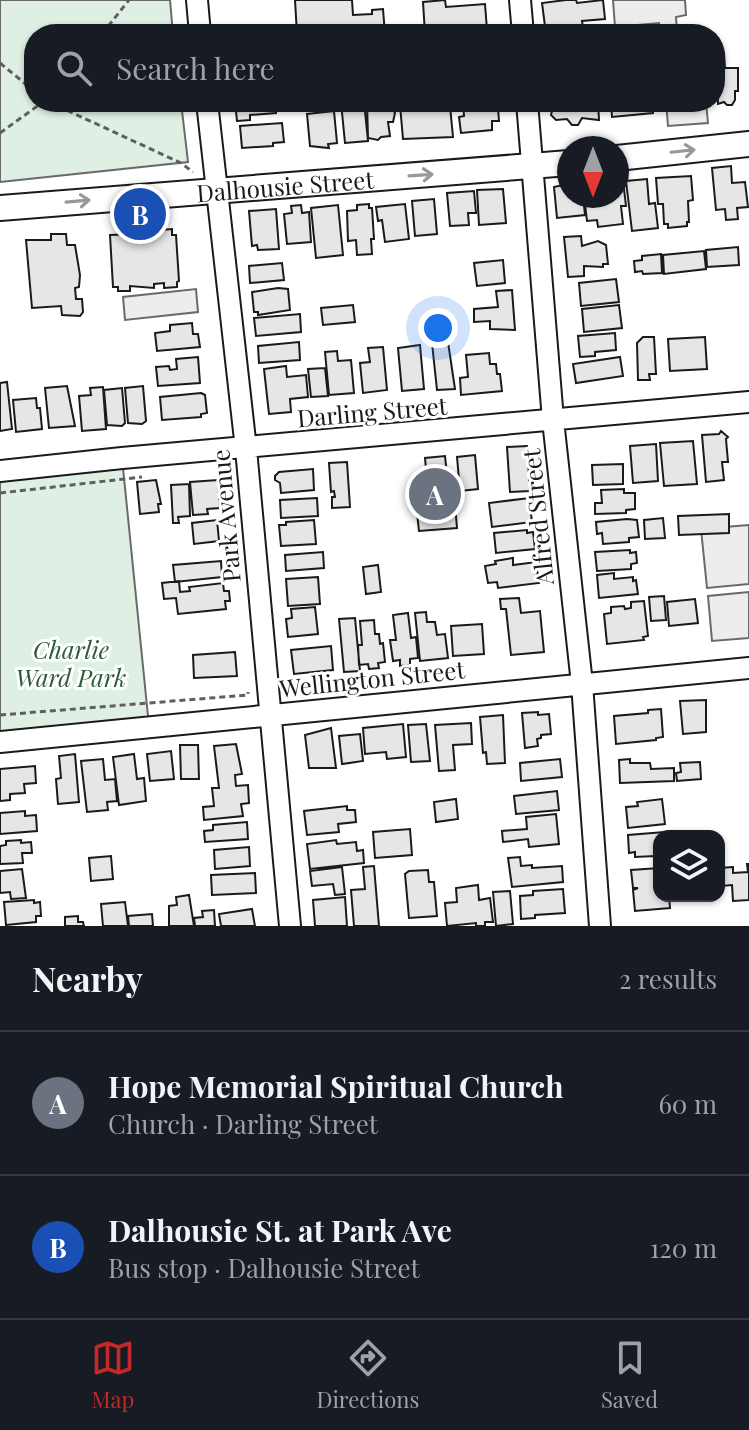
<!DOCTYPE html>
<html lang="en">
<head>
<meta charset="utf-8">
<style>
  :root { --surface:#171b24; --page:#20242c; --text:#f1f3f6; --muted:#9ea1a6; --line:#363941; --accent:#c62828 }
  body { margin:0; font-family:"Playfair Display",serif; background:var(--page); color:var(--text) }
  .controls { position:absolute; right:24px; bottom:24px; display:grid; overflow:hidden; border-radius:16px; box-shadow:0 2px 6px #0004 }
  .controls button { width:72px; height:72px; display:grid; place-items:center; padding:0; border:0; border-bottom:2px solid var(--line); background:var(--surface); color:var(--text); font:40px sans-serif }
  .compass { position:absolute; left:557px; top:136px; width:72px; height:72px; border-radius:50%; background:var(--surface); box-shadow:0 2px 6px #0004; rotate:180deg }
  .you { position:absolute; left:438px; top:328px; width:28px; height:28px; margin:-20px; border:6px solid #fff; border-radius:50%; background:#1a73e8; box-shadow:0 0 0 12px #1a73e833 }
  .badge { display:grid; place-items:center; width:52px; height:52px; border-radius:50%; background:var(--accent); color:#fff; font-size:26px; font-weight:700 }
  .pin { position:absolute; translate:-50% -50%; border:4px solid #fff; box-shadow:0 2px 8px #0006 }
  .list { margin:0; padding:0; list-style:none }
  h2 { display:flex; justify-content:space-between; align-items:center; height:104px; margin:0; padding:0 32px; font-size:34px }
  h2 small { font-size:26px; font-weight:400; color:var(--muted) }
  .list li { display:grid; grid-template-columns:52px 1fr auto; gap:24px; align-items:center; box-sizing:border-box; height:144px; padding:0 32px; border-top:2px solid var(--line) }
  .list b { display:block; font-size:30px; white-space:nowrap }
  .list p { margin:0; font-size:26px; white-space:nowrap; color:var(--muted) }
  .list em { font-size:26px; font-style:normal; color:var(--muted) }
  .icon { flex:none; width:44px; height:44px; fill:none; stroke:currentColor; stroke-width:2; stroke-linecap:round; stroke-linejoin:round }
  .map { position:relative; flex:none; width:749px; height:926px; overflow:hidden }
  .search { position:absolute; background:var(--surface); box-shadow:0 2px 6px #0004; left:24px; right:24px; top:24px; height:88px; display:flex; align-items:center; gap:20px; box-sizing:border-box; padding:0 28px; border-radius:32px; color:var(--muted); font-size:30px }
  .sheet { height:392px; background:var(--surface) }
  nav { display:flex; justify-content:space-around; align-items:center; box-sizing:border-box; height:112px; border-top:2px solid var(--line); background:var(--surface); font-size:22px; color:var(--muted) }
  nav a { display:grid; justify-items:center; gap:4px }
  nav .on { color:var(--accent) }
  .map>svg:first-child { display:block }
  .green { fill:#e0efe3; stroke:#6a6a6a; stroke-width:2 }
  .parking { fill:#ededed; stroke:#6a6a6a; stroke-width:2 }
  .building { fill:#e6e6e6; stroke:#1a1a1a; stroke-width:2 }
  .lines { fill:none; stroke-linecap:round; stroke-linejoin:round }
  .minor-casing { stroke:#1a1a1a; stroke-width:24 }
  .major-casing { stroke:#1a1a1a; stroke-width:28 }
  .path { stroke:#5f5f5f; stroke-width:3; stroke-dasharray:6 4; stroke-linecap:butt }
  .minor { stroke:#fff; stroke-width:20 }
  .major { stroke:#fff; stroke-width:24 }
  .oneway { stroke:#989898 }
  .labels { text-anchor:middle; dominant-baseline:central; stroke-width:6; stroke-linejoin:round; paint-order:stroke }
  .street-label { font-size:24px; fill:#1a1a1a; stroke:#fff }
  .park-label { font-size:24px; font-style:italic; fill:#2b5a34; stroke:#fff }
</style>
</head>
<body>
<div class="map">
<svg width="749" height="926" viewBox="0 0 749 926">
  <rect width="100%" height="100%" fill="#fff"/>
  <path class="green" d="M0,0h170l3,34h-139v68h147l7,60 -188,20z
    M122,458l27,268 -149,16v-271z"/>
  <path class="parking" d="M613,0h72l1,15 -10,2 1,15 24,-1v3h-40l-2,-11 -44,4z
    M666,102h40l2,21 -40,3z
    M196,289l2,23 -73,8 -2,-23z
    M749,525v59l-42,4 -6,-59z
    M749,592v46l-37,3 -4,-45z"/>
  <path class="building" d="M295,0h57l1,15 19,-1v-4l11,-1 2,25h-88z
    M445,0l1,7 39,-3 2,26 -62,4 -2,-32z
    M566,0h10l1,3 26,-3 2,19 -23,2 2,13h-38l-4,-31z
    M266,29v5h-38v-3z
    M724,53l1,15h13v23h-3v9l-3,5h-5l-3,-3 -6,2 -2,-50z
    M235,102h46v3l-5,1v7l-26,2v5l-13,1z
    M341,102h23l4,39 -23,2z
    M367,102h18l1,7 6,-1 3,5 -2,9h-5l2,14 -9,1 -3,3 -10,-2z
    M408,102h36v5l6,-1 3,31 -50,2 -3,-34z
    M463,102h27l1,6h7l1,13h-7v9l-31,3 -2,-16 5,-1z
    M554,102h44l1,18 -17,-2 -4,7h-6l-5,-6 -11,1 -5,-5z
    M611,102h41l1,11 -41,4z
    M334,111l3,32 -9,1 1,4 -19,-2 -3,-32z
    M282,123l2,19 -11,1v3l-31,2 -2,-22z
    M731,166l1,17 13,-1 3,25 -11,1 1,11 -12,1 -1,-11 -9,1 -4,-42z
    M691,176l2,24 -5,1 1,21h-2v4l-19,2v-4h-4l-1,-20h-5l-2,-26z
    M647,179l2,25 6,-1 3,25 -26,3 -6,-50z
    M623,180l3,26h-5l2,18 -25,3 -1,-7 -10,1 -2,-17 3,-1 -1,-7h30v-15z
    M562,182h7v14h14l2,19 -28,3 -3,-31 9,-2z
    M503,189l3,34 -27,2 -2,-35z
    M474,191l2,22h-8l1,12 -19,1 -3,-33z
    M434,199l3,35 -22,2 -3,-35z
    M369,204v4h3l2,31h-3l1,15 -15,1 -1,-15 -8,1 -1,-30 10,-1v-5z
    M405,204l4,35 -24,3 -3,-22 -4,1 -2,-14z
    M301,205l1,8 7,-1 2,30 -24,2 -3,-30 8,-1 -1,-7z
    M338,205l5,50 -27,3 -5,-50z
    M276,209l3,40 -21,1 -1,-5 -5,1 -3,-35z
    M136,227h13v4l23,-2v6h4l3,46 -2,1v5l-13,1v-5l-10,1v4l-24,-2v5h-12v-4h-5l-3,-52 26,-1z
    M51,234h15l1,11h8l5,30 -1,12 -4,1 1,11h6l1,13 -3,4 -18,-1 -1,-9 -29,2 -6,-68h25z
    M581,236l1,10 16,-5 8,4 2,19h-5v3l-19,-1v10l-16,1 -4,-40z
    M738,247l1,18 -32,2 -1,-17z
    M704,251l2,18 -42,5 -1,-19z
    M661,254l1,19 -19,1 -1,-3 -7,1 -1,-11 8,-1v-4z
    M503,260l2,23 -28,3 -3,-23z
    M282,263l2,17 -34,3 -1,-17z
    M616,279l3,23 -38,4 -2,-23z
    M278,288l10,1 2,21 -32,5v-3h-4l-2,-20z
    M512,290l3,40 -25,-1v-8l-16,1v-13l24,-2 -2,-16z
    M353,305l2,17 -32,3 -2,-17z
    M619,305l3,23 -38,4 -2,-23z
    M300,314l1,18 -45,4 -2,-18z
    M192,323l1,11h5l2,13 -43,4 -2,-18 15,-2v-6z
    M615,333l1,17 -21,2v4l-15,1 -2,-21z
    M643,337h11l2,37h-7l1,6h-12l-1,-37z
    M705,337l2,32 -37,2 -2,-32z
    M299,342l1,18 -41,3 -1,-17z
    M448,342l7,47 -18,1 -5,-47z
    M420,345l4,44 -22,2 -4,-43z
    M383,347l4,43 -24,3 -3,-30 10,-1 -2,-14z
    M337,351l1,10 13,-1 3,33 -25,2 -4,-43z
    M489,353l1,11h6l1,10h3l2,17 -41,4 -1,-17 8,-1 -2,-22z
    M198,357l2,26 -42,3 -2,-19 13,-1 1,4 7,-1 -1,-10z
    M620,357l3,19 -47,7 -3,-19z
    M286,366l1,11 19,-2 2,22 -18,2 1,13 -22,2 -5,-45z
    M325,368l3,28 -17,1 -3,-28z
    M7,382l5,47 -12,2v-48z
    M67,386l8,40 -26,2 -4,-40z
    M143,386l3,35 -4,3 -14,-1 -3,-35z
    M103,387l3,42 -24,2 -3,-35 12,-1 -1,-7z
    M122,388l3,35 -3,3 -15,-1 -3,-35z
    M201,393l4,2 2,18 -6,1v3l-39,3 -2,-23z
    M36,398l1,10h3l2,21 -26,3 -3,-32z
    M721,431l7,6 -2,2 2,23h-6l2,18 -18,2 -4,-47 17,-1z
    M693,441l4,43 -33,2 -4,-43z
    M656,444l2,37 -25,2 -3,-37z
    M527,446l3,45 -20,1 -3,-45z
    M475,455l3,34 -18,2 -3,-34z
    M445,456l5,49 5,-1 2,24 -38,3 -4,-36 13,-2 -3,-35z
    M347,462l3,45 -18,1v-11h3l-1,-6 -3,1 -2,-29z
    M623,464v20l-30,1 -1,-20z
    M313,469l1,21 -33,3 -1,-10 -5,-3v-4l4,-4z
    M156,480l5,24h-3l1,8 -19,2 -3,-32z
    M218,480l2,28 -13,1 1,5 -15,1 -3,-33z
    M189,484l1,32 -12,1 1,6h-6l-2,-38z
    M624,489v4h11v16l-9,1v3l-31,1v-11h7l-1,-13z
    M317,498l1,18 -37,2 -1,-18z
    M529,498l3,24 -40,5 -3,-24z
    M729,514v19l-50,2 -1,-19z
    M663,518l2,20 -20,1 -1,-19z
    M627,519l10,1 2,17 -10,1v4l-26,2 -1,-11 -5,1 -1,-12z
    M217,520l2,21 -25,3 -2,-21z
    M314,520l2,24 -35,2 -2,-21h7v-3z
    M527,530v3l6,-1 2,17 -39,4 -2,-20z
    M630,550v3l6,-1 1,11 -6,1v5l-34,2 -2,-19z
    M323,552l1,16 -38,3 -1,-16z
    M513,558v7l23,-3 3,21 -41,5 -1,-6 -9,1 -3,-17 11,-2 -1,-3z
    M221,561l1,16 -47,5 -2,-17z
    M378,565l3,27 -15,2 -3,-27z
    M614,573v6l19,-2v4l3,-1 2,14 -39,4 -2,-23z
    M318,577l2,27 -32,2 -2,-27z
    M179,581l1,11 10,-1 -1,-4 34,-4 1,8h5l1,10h-5l1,8 -48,5 -2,-16 -12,1 -2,-16z
    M664,596l2,24 -15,1 -2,-24z
    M519,598l2,15 19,-2 4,41 -33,3 -5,-46h-5l-1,-10z
    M695,599l3,24 -29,3 -2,-24z
    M644,601l4,35 -5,1 1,3 -37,4 -3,-30 7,-1v-6l13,-1 1,3 6,-1v-6z
    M315,607l3,27 -30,3 -2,-18 6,-1 -1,-9z
    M426,612l1,10h8l2,13 8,-1 3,24 -28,3 -5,-48z
    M408,613l3,25 5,-1 2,21 -8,1v6l-10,1v-6l-7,1 -3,-21h6l-3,-25z
    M355,618l5,53 -16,1 -5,-53z
    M374,620l1,14h4l1,10 3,-1 2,19 -7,1 1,5 -10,1 -1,-5 -9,1 -1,-20h4l-2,-24z
    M482,624l2,30 -31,2 -2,-30z
    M331,646l2,24 -39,4 -3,-24z
    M235,652l2,24 -43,2 -1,-23z
    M706,700v32l-23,2 -3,-33z
    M661,709l2,28 -7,1v2l-40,4 -2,-28 34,-3v-3z
    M538,712v3l11,-1 2,20 -10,1v3l-4,1 1,7 -13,2 -3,-35z
    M503,715l2,48 -18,1 -1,-12 -3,1 -3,-36z
    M471,723l1,21 -19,1 2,25 -16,1 -4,-46z
    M403,724l3,33 -19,2 -1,-7 -21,2 -2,-26z
    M426,724l4,37 -19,1 -3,-37z
    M331,728l5,40h-27l-4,-33z
    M360,734l3,27 -21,3 -3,-28z
    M236,744l6,30 -7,1 1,11 12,-1 1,18 -8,1 2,12 -39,4 -1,-13 11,-1 -2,-18h7l-5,-42z
    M180,745h18l1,34h-18z
    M171,751l3,28 -24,2 -3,-27z
    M75,754l4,48 -21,2 -2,-25 5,-1 -2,-22z
    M134,754l3,25 7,-1 2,23 -27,4 -6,-48z
    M103,759l2,21 10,-1 2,22 -10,1 1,8 -21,2 -6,-51z
    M560,759l2,18 -41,4 -1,-18z
    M630,759v4h20l1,6 23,-1v13l-54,2 -1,-23z
    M700,762l1,17 -24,2 -1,-8 5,-1 -1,-9z
    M35,766l1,17 -12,1 1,9 -15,1v6l-10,1v-32z
    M557,791l2,19 -43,4 -2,-18z
    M456,799l2,20 -22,3 -2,-20z
    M662,799l3,25 -37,4 -2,-21 12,-1 -1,-4z
    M347,806v4h8l1,12 -18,2 1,8 -32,3 -3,-24z
    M25,811v5l11,-1 1,16 -37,3v-21z
    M556,814l3,30 -30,3 -1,-8 -25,3 -1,-11 25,-2 -1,-12z
    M247,822l1,17 -43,3 -1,-11 9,-1v-5z
    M410,829l2,26 -37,3 -2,-26z
    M677,831v5h-18v23h-4v-3l-20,1v-5l-6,1 -1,-18z
    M21,840v3l10,-1 1,11h-10l1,10 -23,1v-18l6,-1v-4z
    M336,840l1,4 19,-2 1,9 6,-1 1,13 -54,6 -3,-25z
    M249,847l1,19 -35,3 -1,-19z
    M111,856l2,23 -22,2 -2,-23z
    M520,857l1,9 11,-1v3l30,-2 1,16 -51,5 -4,-29z
    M747,864h2v36l-16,1 -1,-16 -11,1 -2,-18 14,-1v6l15,-1z
    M374,866l5,60h-25l-3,-36 14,-1 -2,-22z
    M342,867l3,27 -10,1 -2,-11 -21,2 -2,-15z
    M659,868v28h10l1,12 -35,3 -2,-21 5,-2h-5l-2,-18z
    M22,869l4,29 -15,1 -1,-7 -10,1v-22z
    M428,870l1,12h5l3,34 -28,2 -4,-44 4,-3z
    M255,873l1,20 -44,2 -1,-20z
    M478,885l1,15 11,-2 3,24h-8v4h-9v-3l-29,3 -2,-23 12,-1 -1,-14z
    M563,889l2,24 -30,2v3l-14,1 -1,-23 13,-1v-4z
    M510,891l3,33 -17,2 -3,-34z
    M189,895l5,31h-25v-20l8,-1 -1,-8z
    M345,897l2,29h-32l-2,-26z
    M34,900v3l6,-1 1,14h-5v6l-30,3 -2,-23z
    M125,902l3,24h-25l-2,-22z
    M252,909l3,17h-34l-2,-12z
    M214,910l1,16h-20l-1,-8 9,-1 -1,-6z
    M152,914l1,12h-24l-1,-10z
    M78,916v6h5l1,4h-19v-9z"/>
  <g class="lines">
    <defs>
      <path id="minor" d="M197,0l3,34
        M520,0l3,34
        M207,102l39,347 44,477
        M527,102l26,318 29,264 18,242
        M0,471l122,-13 627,-56
        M0,742l749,-74"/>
      <g id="major">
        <path d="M617,158l132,-14"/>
        <path id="s1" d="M0,208l569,-45"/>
      </g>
    </defs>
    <use href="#minor" class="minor-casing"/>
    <use href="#major" class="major-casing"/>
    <path class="path" d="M102,34l27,-34
      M0,63l34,28
      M49,102l132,61 12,9
      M0,133l43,-31
      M0,493l142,-16
      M0,715l248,-20v-3"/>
    <use href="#minor" class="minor"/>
    <use href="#major" class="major"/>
  </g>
  <defs><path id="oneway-shaft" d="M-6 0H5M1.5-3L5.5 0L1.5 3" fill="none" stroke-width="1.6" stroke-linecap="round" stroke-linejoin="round" transform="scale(2)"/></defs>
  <g class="oneway">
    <use href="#oneway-shaft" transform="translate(683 151) rotate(-6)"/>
    <use href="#oneway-shaft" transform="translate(421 175) rotate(-4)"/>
    <use href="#oneway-shaft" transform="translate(78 201) rotate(-5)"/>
  </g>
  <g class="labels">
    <g class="street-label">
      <text stroke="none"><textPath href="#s1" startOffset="286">Dalhousie Street</textPath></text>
      <text transform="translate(372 411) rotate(-5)">Darling Street</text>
      <text transform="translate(225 516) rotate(-95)">Park Avenue</text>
      <text transform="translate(537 517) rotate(-96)">Alfred Street</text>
      <text transform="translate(372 678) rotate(-6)">Wellington Street</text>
    </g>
    <g class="park-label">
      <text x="71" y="649">Charlie<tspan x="71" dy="28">Ward Park</tspan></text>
    </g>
  </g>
</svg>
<div class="controls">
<button><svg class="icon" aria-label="layers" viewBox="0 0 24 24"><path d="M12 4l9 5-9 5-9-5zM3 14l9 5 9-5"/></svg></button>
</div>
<svg class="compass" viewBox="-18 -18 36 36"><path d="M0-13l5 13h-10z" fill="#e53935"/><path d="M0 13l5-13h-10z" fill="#9ea1a6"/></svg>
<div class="you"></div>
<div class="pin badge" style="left:435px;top:494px;background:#6b7280">A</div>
<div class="pin badge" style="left:140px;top:214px;background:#1a4fb4">B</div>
<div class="search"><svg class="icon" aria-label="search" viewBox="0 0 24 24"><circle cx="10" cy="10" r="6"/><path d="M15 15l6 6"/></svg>Search here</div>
</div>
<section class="sheet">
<h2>Nearby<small>2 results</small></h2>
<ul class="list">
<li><span class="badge" style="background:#6b7280">A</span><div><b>Hope Memorial Spiritual Church</b><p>Church · Darling Street</p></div><em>60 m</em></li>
<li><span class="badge" style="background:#1a4fb4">B</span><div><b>Dalhousie St. at Park Ave</b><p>Bus stop · Dalhousie Street</p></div><em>120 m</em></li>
</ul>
</section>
<nav>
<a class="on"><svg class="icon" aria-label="map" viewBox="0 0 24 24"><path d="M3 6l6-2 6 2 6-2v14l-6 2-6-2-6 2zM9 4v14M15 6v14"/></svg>Map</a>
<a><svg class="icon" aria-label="directions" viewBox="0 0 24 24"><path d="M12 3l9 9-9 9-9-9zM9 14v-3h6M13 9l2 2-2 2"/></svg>Directions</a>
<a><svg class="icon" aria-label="saved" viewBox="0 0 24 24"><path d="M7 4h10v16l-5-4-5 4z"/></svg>Saved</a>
</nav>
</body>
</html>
